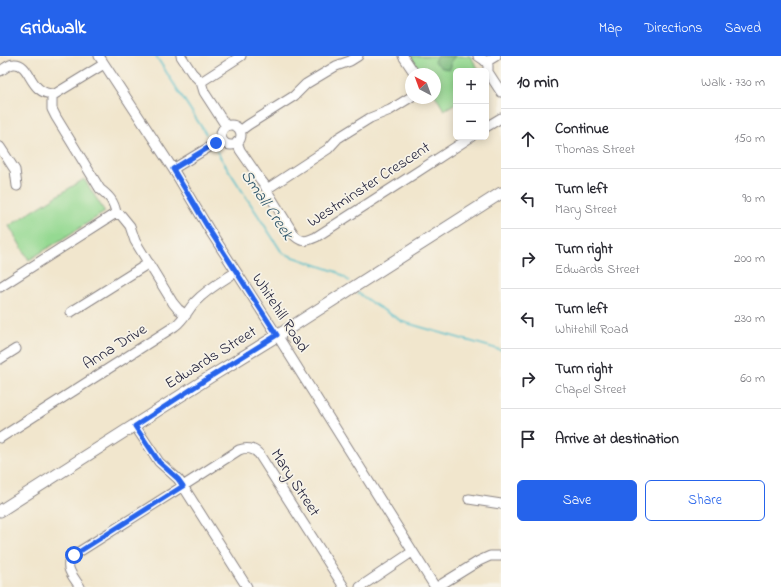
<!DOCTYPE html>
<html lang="en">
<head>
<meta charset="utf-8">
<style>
  :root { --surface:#fff; --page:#f7f7f7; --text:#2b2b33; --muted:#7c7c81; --line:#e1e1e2; --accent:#2563eb }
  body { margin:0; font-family:"Indie Flower",sans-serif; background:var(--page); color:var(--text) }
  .controls { position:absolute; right:12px; top:12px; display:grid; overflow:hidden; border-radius:6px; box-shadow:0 2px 10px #0003 }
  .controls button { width:36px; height:36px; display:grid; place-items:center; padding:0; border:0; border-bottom:1px solid var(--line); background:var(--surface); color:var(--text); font:20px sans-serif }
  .compass { position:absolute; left:405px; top:12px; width:36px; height:36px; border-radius:50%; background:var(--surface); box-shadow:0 2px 10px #0003; rotate:319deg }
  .stop { position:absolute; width:12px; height:12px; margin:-9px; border:3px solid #2563eb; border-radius:50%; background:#fff }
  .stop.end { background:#2563eb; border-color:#fff; box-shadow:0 1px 4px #0008 }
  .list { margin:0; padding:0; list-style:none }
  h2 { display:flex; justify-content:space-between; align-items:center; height:52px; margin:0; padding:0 16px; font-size:17px }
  h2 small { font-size:13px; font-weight:400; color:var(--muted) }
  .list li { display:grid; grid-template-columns:26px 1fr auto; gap:12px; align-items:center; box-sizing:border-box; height:60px; padding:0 16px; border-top:1px solid var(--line) }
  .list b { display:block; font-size:15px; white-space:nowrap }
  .list p { margin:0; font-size:13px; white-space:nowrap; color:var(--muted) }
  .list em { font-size:13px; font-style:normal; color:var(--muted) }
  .actions { display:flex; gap:8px; padding:12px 16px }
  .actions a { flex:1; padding:9px 0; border:1px solid var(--accent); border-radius:6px; text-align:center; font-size:14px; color:var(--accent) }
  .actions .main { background:var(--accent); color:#fff }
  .icon { flex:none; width:22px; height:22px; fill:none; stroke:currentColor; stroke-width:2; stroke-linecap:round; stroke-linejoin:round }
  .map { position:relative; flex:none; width:501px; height:531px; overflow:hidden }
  header { display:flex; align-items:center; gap:24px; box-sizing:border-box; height:56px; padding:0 20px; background:var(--accent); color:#fff }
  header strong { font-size:19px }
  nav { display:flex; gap:22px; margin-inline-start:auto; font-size:14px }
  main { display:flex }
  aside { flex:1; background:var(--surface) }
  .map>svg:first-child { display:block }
  .green { fill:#95d992; stroke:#5c7e66 }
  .forest { fill:#78b97c; stroke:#4d6e5c }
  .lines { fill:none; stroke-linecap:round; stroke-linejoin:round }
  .stream { stroke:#51becb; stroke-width:1.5 }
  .minor-casing { stroke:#8a8484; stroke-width:11 }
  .major-casing { stroke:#8a8484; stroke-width:13 }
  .minor { stroke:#fff; stroke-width:9 }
  .major { stroke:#fff; stroke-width:11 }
  .route { stroke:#2563eb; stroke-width:5 }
  .labels { text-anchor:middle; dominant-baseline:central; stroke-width:3.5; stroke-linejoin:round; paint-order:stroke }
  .street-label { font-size:16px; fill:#22223b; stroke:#f7f3e8 }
  .water-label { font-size:17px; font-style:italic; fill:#32596d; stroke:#f7f3e8 }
</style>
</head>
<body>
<header>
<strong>Gridwalk</strong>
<nav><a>Map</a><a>Directions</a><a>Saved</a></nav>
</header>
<main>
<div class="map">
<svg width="501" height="531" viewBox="0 0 501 531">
  <rect width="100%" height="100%" fill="#f7f3e8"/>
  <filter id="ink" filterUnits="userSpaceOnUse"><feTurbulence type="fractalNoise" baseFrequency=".025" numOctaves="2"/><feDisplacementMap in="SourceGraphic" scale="8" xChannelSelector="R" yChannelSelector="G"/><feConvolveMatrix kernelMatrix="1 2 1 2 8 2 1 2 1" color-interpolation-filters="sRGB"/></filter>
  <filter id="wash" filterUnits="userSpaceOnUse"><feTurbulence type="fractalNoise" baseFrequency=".012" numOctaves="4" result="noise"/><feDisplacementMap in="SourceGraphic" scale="16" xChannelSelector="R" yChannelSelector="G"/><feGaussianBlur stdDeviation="0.9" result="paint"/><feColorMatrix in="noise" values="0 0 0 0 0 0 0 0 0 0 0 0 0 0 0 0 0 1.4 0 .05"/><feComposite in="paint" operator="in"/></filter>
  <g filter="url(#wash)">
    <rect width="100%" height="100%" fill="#f1e6cd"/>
    <path class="green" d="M409,0h61l10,15h-24v32l-12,7 -9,-15v-21h-14z
      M84,123l21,33 -76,48 -20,-34z"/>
    <path class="forest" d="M437,0h18l-4,5v5l-1,3 -8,-1 -8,-7z"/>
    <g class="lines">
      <path class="stream" d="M156,0l50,78
        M217,96l64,99 4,3 52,18 12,9
        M358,237l14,10 31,19 98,28"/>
    </g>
  </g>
  <g filter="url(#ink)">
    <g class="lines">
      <defs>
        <path id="minor" d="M99,0l74,113 37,62 67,104 158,252
          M181,0l11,17 9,9 3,10 22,34
          M403,0l12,18
          M478,0l6,4 2,2
          M496,0l-10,6 2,3v7l13,20
          M0,15c4,-2 9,-7 14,-7 18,-1 14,31 41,30l49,-30
          M201,26l40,-26
          M52,38v15l4,8 44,72c9,7 14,12 16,24l5,2 9,11 5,15 38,62 5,6 8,6
          M221 79a10 10 0 1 1 20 0a10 10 0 1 1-20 0Z
          M486,71l15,-9
          M240,75l8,-6 46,-29 12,-12 30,-18 14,-5 8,-5
          M237,86l3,8 20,29 4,5 6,12 25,40c8,7 12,5 21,1l98,-63 57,-37
          M0,91l15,23 2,16
          M173,113l43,-26 6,-3
          M267,133l61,-40 10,-11 32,-20 20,-8 21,-13
          M0,231l116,-74
          M71,256l78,-49
          M0,303l16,-10
          M135,370l24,36 19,17 5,7 56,-36c8,-3 14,-2 20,4l85,133
          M0,382l175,-112c9,-7 13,-16 20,-24 12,-13 27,-21 41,-30
          M469,443l32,5
          M80,531c-7,-11 -18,-21 -6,-32l109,-69 64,101
          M360,531l52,-35
          M437,531l42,-26 11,-5h11"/>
        <path id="major" d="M0,455l210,-134 78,-48 213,-136"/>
      </defs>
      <use href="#minor" class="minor-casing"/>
      <use href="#major" class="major-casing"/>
      <use href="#minor" class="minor"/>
      <use href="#major" class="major"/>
    </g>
  </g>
  <g class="lines" filter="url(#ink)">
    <path class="route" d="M74,499l109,-69 -5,-7 -19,-17 -24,-36 75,-49 67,-42 -67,-104 -37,-62 43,-26"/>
  </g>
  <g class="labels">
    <g class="street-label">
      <text transform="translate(369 129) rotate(-33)">Westminster Crescent</text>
      <text transform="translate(280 257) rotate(57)">Whitehill Road</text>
      <text transform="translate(115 291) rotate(-32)">Anna Drive</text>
      <text transform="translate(211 302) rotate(-32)">Edwards Street</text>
      <text transform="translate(295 427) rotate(57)">Mary Street</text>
    </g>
    <g class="water-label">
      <text transform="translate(267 149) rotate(56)">Small Creek</text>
    </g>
  </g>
</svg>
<div class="controls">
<button>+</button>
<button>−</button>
</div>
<svg class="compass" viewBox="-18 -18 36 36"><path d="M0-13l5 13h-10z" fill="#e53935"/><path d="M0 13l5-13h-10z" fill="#7c7c81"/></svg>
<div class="stop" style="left:74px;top:499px"></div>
<div class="stop end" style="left:216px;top:87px"></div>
</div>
<aside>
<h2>10 min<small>Walk · 730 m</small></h2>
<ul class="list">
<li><svg class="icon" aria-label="ahead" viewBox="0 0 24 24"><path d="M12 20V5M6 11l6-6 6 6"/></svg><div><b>Continue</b><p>Thomas Street</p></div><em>150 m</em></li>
<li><svg class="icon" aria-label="left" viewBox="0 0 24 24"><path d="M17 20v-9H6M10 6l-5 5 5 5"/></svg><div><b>Turn left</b><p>Mary Street</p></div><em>90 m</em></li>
<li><svg class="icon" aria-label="right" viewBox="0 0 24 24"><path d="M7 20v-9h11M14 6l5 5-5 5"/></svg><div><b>Turn right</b><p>Edwards Street</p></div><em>200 m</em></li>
<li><svg class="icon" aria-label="left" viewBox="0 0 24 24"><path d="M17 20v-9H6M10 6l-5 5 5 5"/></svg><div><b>Turn left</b><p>Whitehill Road</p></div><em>230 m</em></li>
<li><svg class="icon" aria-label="right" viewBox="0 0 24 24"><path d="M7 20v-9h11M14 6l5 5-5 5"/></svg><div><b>Turn right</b><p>Chapel Street</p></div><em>60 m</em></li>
<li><svg class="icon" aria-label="arrive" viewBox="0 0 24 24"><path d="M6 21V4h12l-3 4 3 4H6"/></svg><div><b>Arrive at destination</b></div></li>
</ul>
<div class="actions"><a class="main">Save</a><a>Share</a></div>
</aside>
</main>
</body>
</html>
